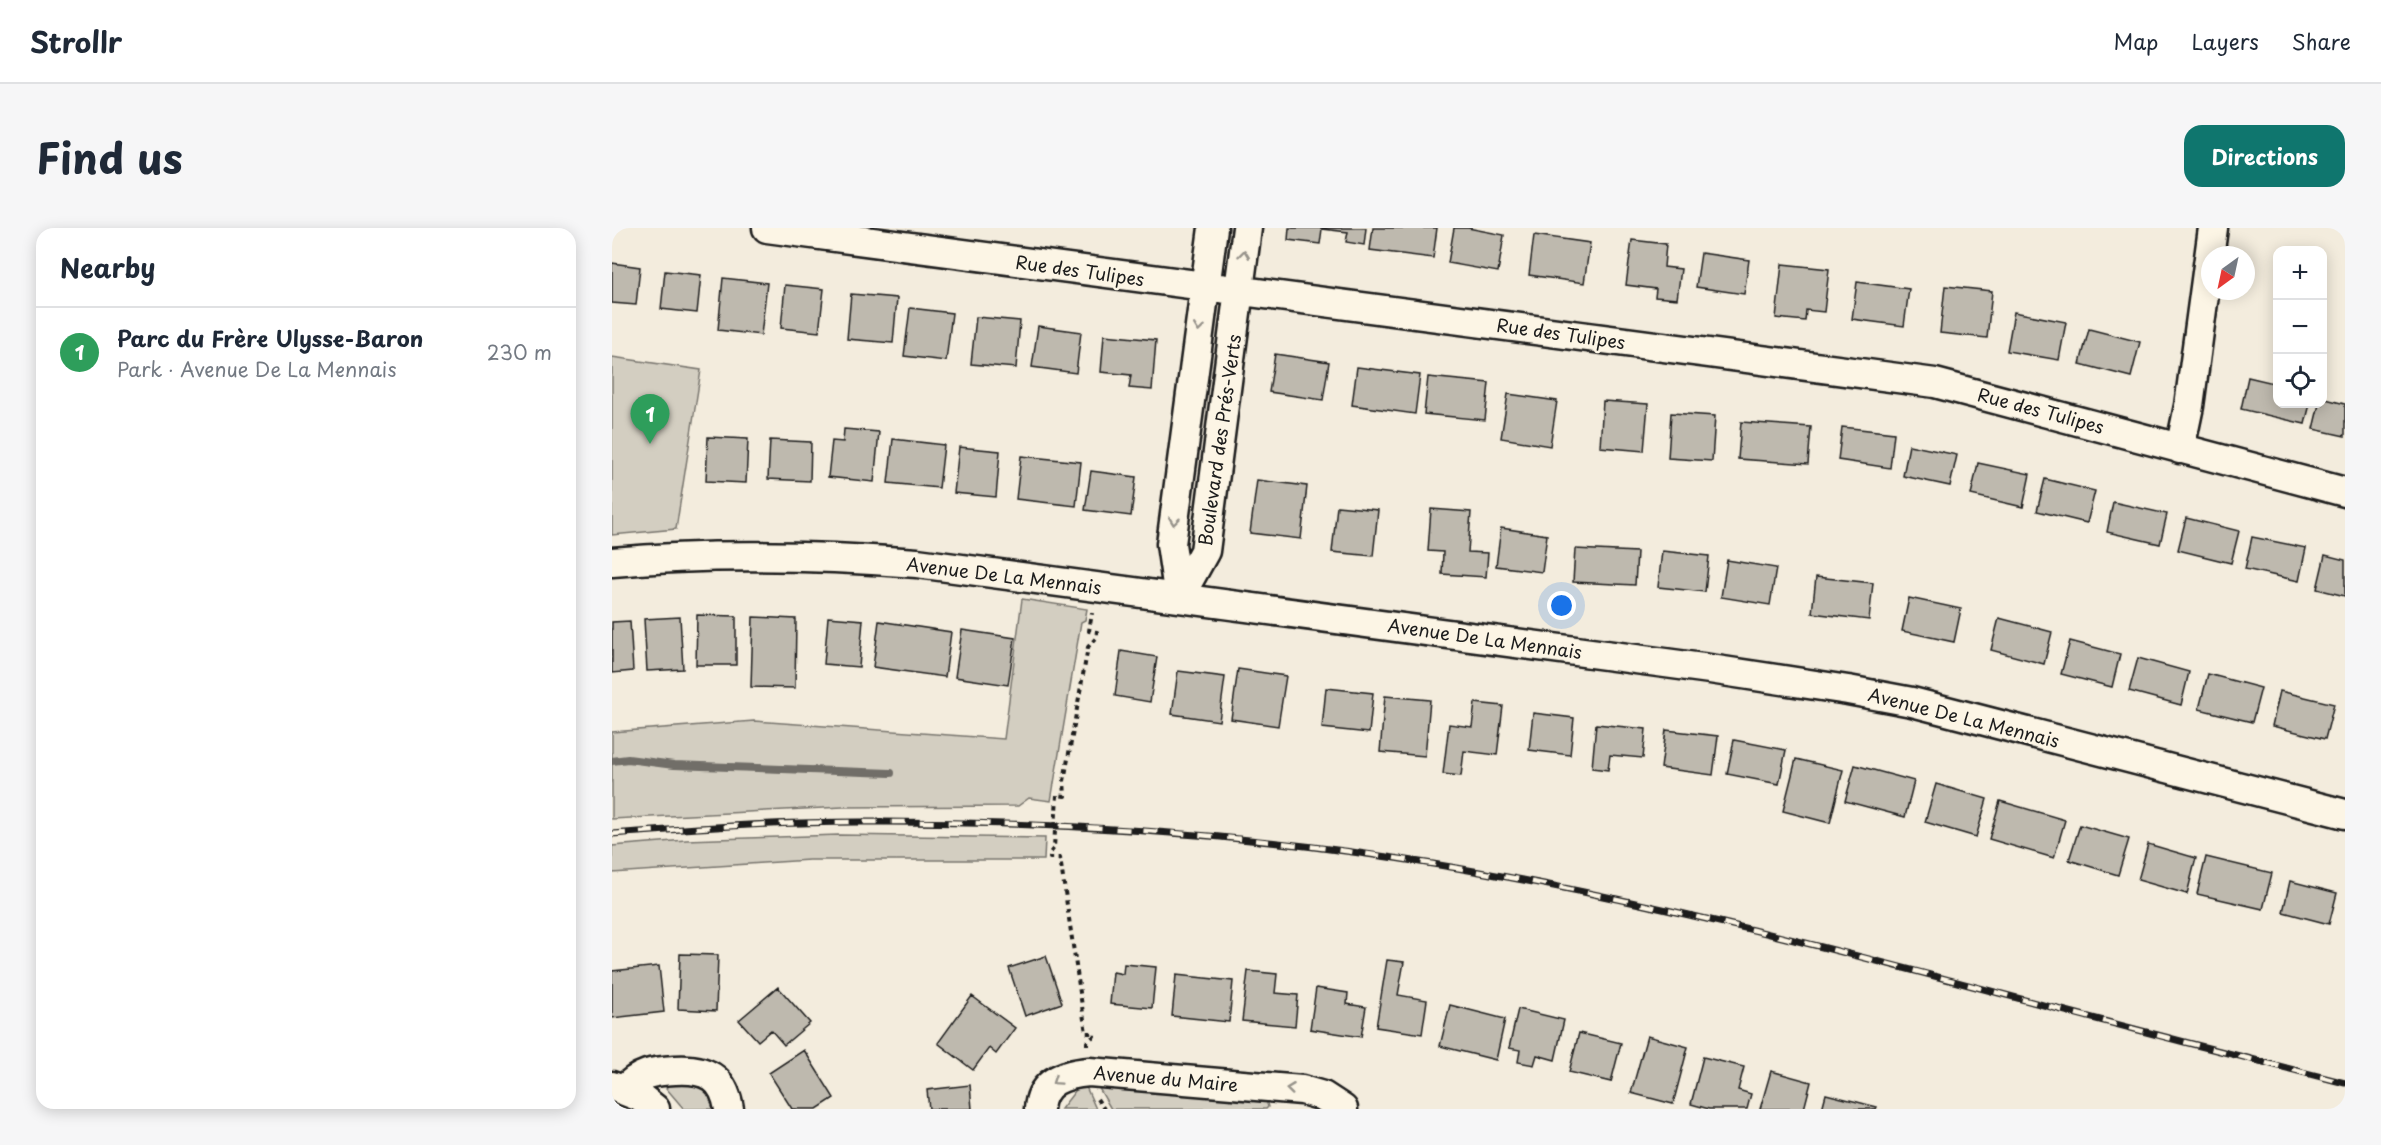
<!DOCTYPE html>
<html lang="en">
<head>
<meta charset="utf-8">
<style>
  :root { --surface:#fff; --page:#f6f6f7; --text:#1f2937; --muted:#747a83; --line:#e0e1e3; --accent:#0f766e }
  body { margin:0; font-family:"Playpen Sans",sans-serif; background:var(--page); color:var(--text) }
  .controls { position:absolute; right:18px; top:18px; display:grid; overflow:hidden; border-radius:12px; box-shadow:0 3px 15px #0003 }
  .controls button { width:54px; height:54px; display:grid; place-items:center; padding:0; border:0; border-bottom:2px solid var(--line); background:var(--surface); color:var(--text); font:30px sans-serif }
  .compass { position:absolute; left:1589px; top:18px; width:54px; height:54px; border-radius:50%; background:var(--surface); box-shadow:0 3px 15px #0003; rotate:213deg }
  .you { position:absolute; left:950px; top:378px; width:21px; height:21px; margin:-15px; border:4px solid #fff; border-radius:50%; background:#1a73e8; box-shadow:0 0 0 9px #1a73e833 }
  .badge { display:grid; place-items:center; width:39px; height:39px; border-radius:50%; background:var(--accent); color:#fff; font-size:20px; font-weight:700 }
  .pin { position:absolute; translate:-50% -50px; filter:drop-shadow(0 2px 3px #0008) }
  .pin::after { content:''; position:absolute; top:32px; width:21px; height:18px; background:inherit; clip-path:polygon(0 0,100% 0,50% 100%) }
  .list { margin:0; padding:0; list-style:none }
  h2 { display:flex; justify-content:space-between; align-items:center; height:78px; margin:0; padding:0 24px; font-size:26px }
  h2 small { font-size:20px; font-weight:400; color:var(--muted) }
  .list li { display:grid; grid-template-columns:39px 1fr auto; gap:18px; align-items:center; box-sizing:border-box; height:90px; padding:0 24px; border-top:2px solid var(--line) }
  .list b { display:block; font-size:22px; white-space:nowrap }
  .list p { margin:0; font-size:20px; white-space:nowrap; color:var(--muted) }
  .list em { font-size:20px; font-style:normal; color:var(--muted) }
  .icon { flex:none; width:33px; height:33px; fill:none; stroke:currentColor; stroke-width:2; stroke-linecap:round; stroke-linejoin:round }
  .map { position:relative; flex:none; width:1733px; height:881px; overflow:hidden; border-radius:18px }
  header { display:flex; align-items:center; gap:36px; box-sizing:border-box; height:84px; padding:0 30px; background:var(--surface); border-bottom:2px solid var(--line) }
  header strong { font-size:28px }
  nav { display:flex; gap:33px; margin-inline-start:auto; font-size:21px }
  .intro { display:flex; align-items:center; justify-content:space-between; box-sizing:border-box; height:144px; padding:0 36px }
  h1 { margin:0; font-size:42px }
  .button { padding:15px 27px; border-radius:18px; background:var(--accent); color:#fff; font-size:21px; font-weight:700 }
  main { display:flex; gap:36px; padding:0 36px }
  aside { flex:1; background:var(--surface); border-radius:18px; box-shadow:0 3px 15px #0003 }
  .map>svg:first-child { display:block }
  .green { fill:#d3cec1; stroke:#78756e; stroke-width:1.5 }
  .lines { fill:none; stroke-linecap:round; stroke-linejoin:round }
  .stream { stroke:#716e68; stroke-width:8 }
  .building { fill:#beb9ae; stroke:#1c1c1c; stroke-width:1.5 }
  .minor-casing { stroke:#1c1c1c; stroke-width:33 }
  .path { stroke:#1c1c1c; stroke-width:4; stroke-dasharray:4.5 4.5; stroke-linecap:butt }
  .minor { stroke:#fcf5e5; stroke-width:28 }
  .rail-casing { stroke:#1c1c1c; stroke-width:7 }
  .rail { stroke:#fcf5e5; stroke-width:4.5; stroke-dasharray:14; stroke-linecap:butt }
  .oneway { stroke:#97938b }
  .labels { text-anchor:middle; dominant-baseline:central; stroke-width:5; stroke-linejoin:round; paint-order:stroke }
  .street-label { font-size:18px; fill:#1c1c1c; stroke:#fcf5e5 }
</style>
</head>
<body>
<header>
<strong>Strollr</strong>
<nav><a>Map</a><a>Layers</a><a>Share</a></nav>
</header>
<div class="intro"><h1>Find us</h1><a class="button">Directions</a></div>
<main>
<aside>
<h2>Nearby<small></small></h2>
<ul class="list">
<li><span class="badge" style="background:#2e9e5b">1</span><div><b>Parc du Frère Ulysse-Baron</b><p>Park · Avenue De La Mennais</p></div><em>230 m</em></li>
</ul>
</aside>
<div class="map">
<svg width="1733" height="881" viewBox="0 0 1733 881">
  <rect width="100%" height="100%" fill="#f3ecdd"/>
  <filter id="ink" filterUnits="userSpaceOnUse"><feTurbulence type="fractalNoise" baseFrequency=".0167" numOctaves="2"/><feDisplacementMap in="SourceGraphic" scale="12" xChannelSelector="R" yChannelSelector="G"/><feConvolveMatrix kernelMatrix="1 2 1 2 8 2 1 2 1" color-interpolation-filters="sRGB"/></filter>
  <g filter="url(#ink)">
    <path class="green" d="M0,129l89,13 -25,159 -64,6z
      M410,371l65,10 -2,11 -4,2 -30,179 -22,-3 -11,8 -175,1 -231,12v-87l142,-11 250,18z
      M227,607l206,3 -1,22h-235l-197,13v-27l74,-6z
      M64,853c24,5 31,4 41,28h-33l-18,-21 3,-5z
      M485,857l169,15 2,7 -2,2h-155z
      M469,859h5l10,22h-35l14,-18z"/>
    <g class="lines">
      <path class="stream" d="M0,533l16,-2 46,6 217,8"/>
    </g>
    <path class="building" d="M677,0h77l-2,17 -18,-3 2,-10 -26,-3 -2,15 -32,-4z
      M761,0h64l-4,30 -63,-8z
      M842,0h14l36,7 -6,37 -50,-9z
      M922,7l56,8 -6,40 -55,-8z
      M1020,12l34,4 -2,23 17,2 -4,30 -22,-2 1,-8 -30,-4z
      M1089,25l48,7 -5,34 -48,-7z
      M0,35l28,4 -4,38 -24,-2z
      M1170,36l47,5 -5,43 -18,-2 -1,11 -29,-3z
      M53,43l36,4 -4,38 -36,-4z
      M111,50l44,5 -6,52 -43,-5z
      M1245,54l52,7 -5,37 -52,-7z
      M173,57l39,4 -5,43 -38,-4z
      M1333,58l47,5 -5,47 -47,-5z
      M239,66l46,4 -4,45 -46,-4z
      M298,80l42,5 -6,48 -42,-5z
      M1402,84l52,10 -7,38 -52,-9z
      M364,89l44,4 -4,47 -45,-4z
      M426,98l43,6 -5,41 -44,-6z
      M1477,101l51,13 -9,35 -51,-13z
      M492,107l52,5 -4,50 -23,-2 2,-13 -30,-3z
      M663,126l54,8 -6,38 -54,-8z
      M745,139l63,8 -5,39 -63,-9z
      M816,149l61,6 -4,37 -61,-6z
      M1636,149l30,7v20h32l-5,20 -64,-15z
      M896,166l49,7 -7,45 -49,-8z
      M1710,170l23,6v32l-32,-7 6,-25h3z
      M991,173l45,3 -4,47 -44,-4z
      M1059,185l44,3 -3,45 -44,-3z
      M1129,194l70,5 -3,37 -70,-5z
      M1230,199l52,6 -4,35 -52,-8z
      M232,201l35,3 -5,50 -46,-5 4,-36 11,1z
      M96,209l40,2 -2,44 -40,-2z
      M281,211l51,6 -5,43 -51,-5z
      M158,212l41,2 -1,39 -42,-2z
      M1297,217l48,10 -7,31 -47,-10z
      M347,219l41,4 -4,46 -42,-4z
      M409,228l60,6 -5,44 -60,-7z
      M1366,235l52,11 -7,33 -52,-12z
      M479,243l45,6 -5,39 -46,-6z
      M1433,251l50,12 -8,32 -50,-12z
      M645,252l50,6 -6,53 -51,-6z
      M1501,274l54,12 -7,30 -53,-12z
      M725,278l41,4 -5,46 -41,-4z
      M819,281l40,3 -3,40 20,1 -2,24 -44,-3 1,-22 -15,-1z
      M1574,290l53,13 -8,32 -53,-13z
      M889,300l46,7 -5,37 -46,-6z
      M1640,309l54,11 -7,33 -54,-12z
      M963,321l62,3 -2,33 -62,-3z
      M1050,323l47,5 -4,36 -47,-5z
      M1713,327l20,5v36l-28,-7z
      M1115,332l49,8 -6,37 -49,-8z
      M1204,349l57,6 -4,37 -57,-7z
      M1297,370l52,11 -7,33 -52,-11z
      M85,387l39,1v49h-40z
      M68,389l3,52 -36,2 -3,-52z
      M141,389l43,2 -1,69 -44,-1z
      M216,389l35,3 -4,47 -35,-3z
      M1387,390l53,14 -8,32 -53,-14z
      M18,393l3,50 -21,2v-51z
      M267,393l72,11 -6,45 -72,-10z
      M350,402l53,8 -7,47 -53,-8z
      M1458,413l50,13 -8,33 -51,-13z
      M509,423l36,6 -7,45 -35,-6z
      M1526,430l51,14 -8,33 -52,-14z
      M626,441l48,7 -8,50 -47,-7z
      M566,443l47,6 -6,44 -47,-7z
      M1596,446l53,14 -9,34 -53,-13z
      M714,460l47,5 -4,40 -47,-5z
      M1668,463l54,13 -9,35 -53,-13z
      M773,468l45,4 -5,56 -45,-4z
      M863,475l28,3 -6,49 -33,-4 -3,25 -18,-2 6,-50 23,3z
      M921,485l41,5 -4,37 -41,-5z
      M984,496l50,5 -3,29 -33,-3 -2,15 -16,-2z
      M1054,502l52,6 -5,39 -52,-7z
      M1122,512l52,10 -7,34 -52,-10z
      M1184,531l47,11 -13,53 -47,-12z
      M1243,537l59,16 -9,36 -60,-16z
      M1324,556l51,15 -11,38 -51,-15z
      M1388,573l65,19 -11,38 -65,-19z
      M1468,597l49,14 -11,36 -49,-15z
      M1536,616l48,14 -9,36 -49,-14z
      M1594,629l66,16 -9,36 -66,-15z
      M1678,653l47,12 -8,31 -46,-12z
      M68,726l38,1 -2,56 -38,-2z
      M434,728l16,47 -37,13 -16,-48z
      M775,732l17,2 -6,33 29,5 -5,34 -46,-7z
      M512,736l32,3 -4,41 -42,-4 3,-32 10,2z
      M47,738l5,46 -52,6v-47z
      M636,743l29,3 -2,19 23,2 -3,31 -53,-5z
      M564,747l57,6 -4,41 -57,-6z
      M166,759l32,36 -26,22 -13,-15 -13,11 -19,-21z
      M704,760l32,5 -1,11 19,3 -5,30 -51,-8z
      M360,768l43,32 -19,26 -7,-6 -16,22 -35,-27z
      M838,777l55,14 -9,41 -56,-14z
      M906,781l46,11 -9,40 -18,-5 -3,10 -16,-3 2,-12 -11,-2z
      M967,805l42,10 -10,39 -42,-10z
      M1035,808l41,11 -15,57 -42,-11z
      M192,822l30,48 -17,11h-25l-23,-36z
      M1091,829l41,10 -6,23 13,4 -4,15h-38l-18,-5z
      M1159,843l40,11 -7,27h-44z
      M358,857l2,24h-43l-2,-19z
      M1214,866l51,13 -1,2h-54z"/>
    <g class="lines">
      <defs>
        <path id="minor" d="M155,0l1168,155 410,109
          M1568,221l9,-43 24,-178
          M0,334c101,-9 203,-7 305,1l793,106 138,21 64,12 433,112
          M567,370l26,-47 42,-323
          M567,370l-8,-54 42,-316
          M0,858l28,11 15,12
          M12,862c15,-17 30,-19 51,-20 31,-2 49,7 54,39
          M427,881c2,-28 25,-35 50,-37l213,18 21,6 20,13"/>
      </defs>
      <use href="#minor" class="minor-casing"/>
      <path class="path" d="M475,817v-3l7,-6v-3h-8l-26,-175h-10v-5l4,-5 3,-53 8,1 -1,-15 24,-134 9,-10v-5l-8,-1 3,-18
        M485,871l7,10"/>
      <use href="#minor" class="minor"/>
      <defs>
        <path id="rail" d="M0,606c82,-6 165,-12 248,-12 191,-1 384,11 573,42 213,35 421,90 629,146 94,25 189,49 283,73"/>
      </defs>
      <use href="#rail" class="rail-casing"/>
      <use href="#rail" class="rail"/>
    </g>
    <defs><path id="oneway-chevron" d="M-2-3.5L2.5 0L-2 3.5" fill="none" stroke-width="1.6" stroke-linecap="round" stroke-linejoin="round" transform="scale(1.5)"/></defs>
    <g class="oneway">
      <use href="#oneway-chevron" transform="translate(632 26) rotate(-83)"/>
      <use href="#oneway-chevron" transform="translate(587 100) rotate(97)"/>
      <use href="#oneway-chevron" transform="translate(562 293) rotate(97)"/>
      <use href="#oneway-chevron" transform="translate(444 853) rotate(146)"/>
      <use href="#oneway-chevron" transform="translate(678 861) rotate(-173)"/>
    </g>
  </g>
  <g class="labels">
    <g class="street-label">
      <text transform="translate(468 42) rotate(8)">Rue des Tulipes</text>
      <text transform="translate(949 105) rotate(8)">Rue des Tulipes</text>
      <text transform="translate(1429 182) rotate(15)">Rue des Tulipes</text>
      <text transform="translate(607 212) rotate(-82)">Boulevard des Prés-Verts</text>
      <text transform="translate(392 347) rotate(7)">Avenue De La Mennais</text>
      <text transform="translate(873 410) rotate(8)">Avenue De La Mennais</text>
      <text transform="translate(1352 489) rotate(14)">Avenue De La Mennais</text>
      <text transform="translate(554 850) rotate(5)">Avenue du Maire</text>
    </g>
  </g>
</svg>
<div class="controls">
<button>+</button>
<button>−</button>
<button><svg class="icon" aria-label="locate" viewBox="0 0 24 24"><circle cx="12" cy="12" r="6"/><path d="M12 2v4M12 18v4M2 12h4M18 12h4"/></svg></button>
</div>
<svg class="compass" viewBox="-18 -18 36 36"><path d="M0-13l5 13h-10z" fill="#e53935"/><path d="M0 13l5-13h-10z" fill="#747a83"/></svg>
<div class="you"></div>
<div class="pin badge" style="left:38px;top:216px;background:#2e9e5b">1</div>
</div>
</main>
</body>
</html>
